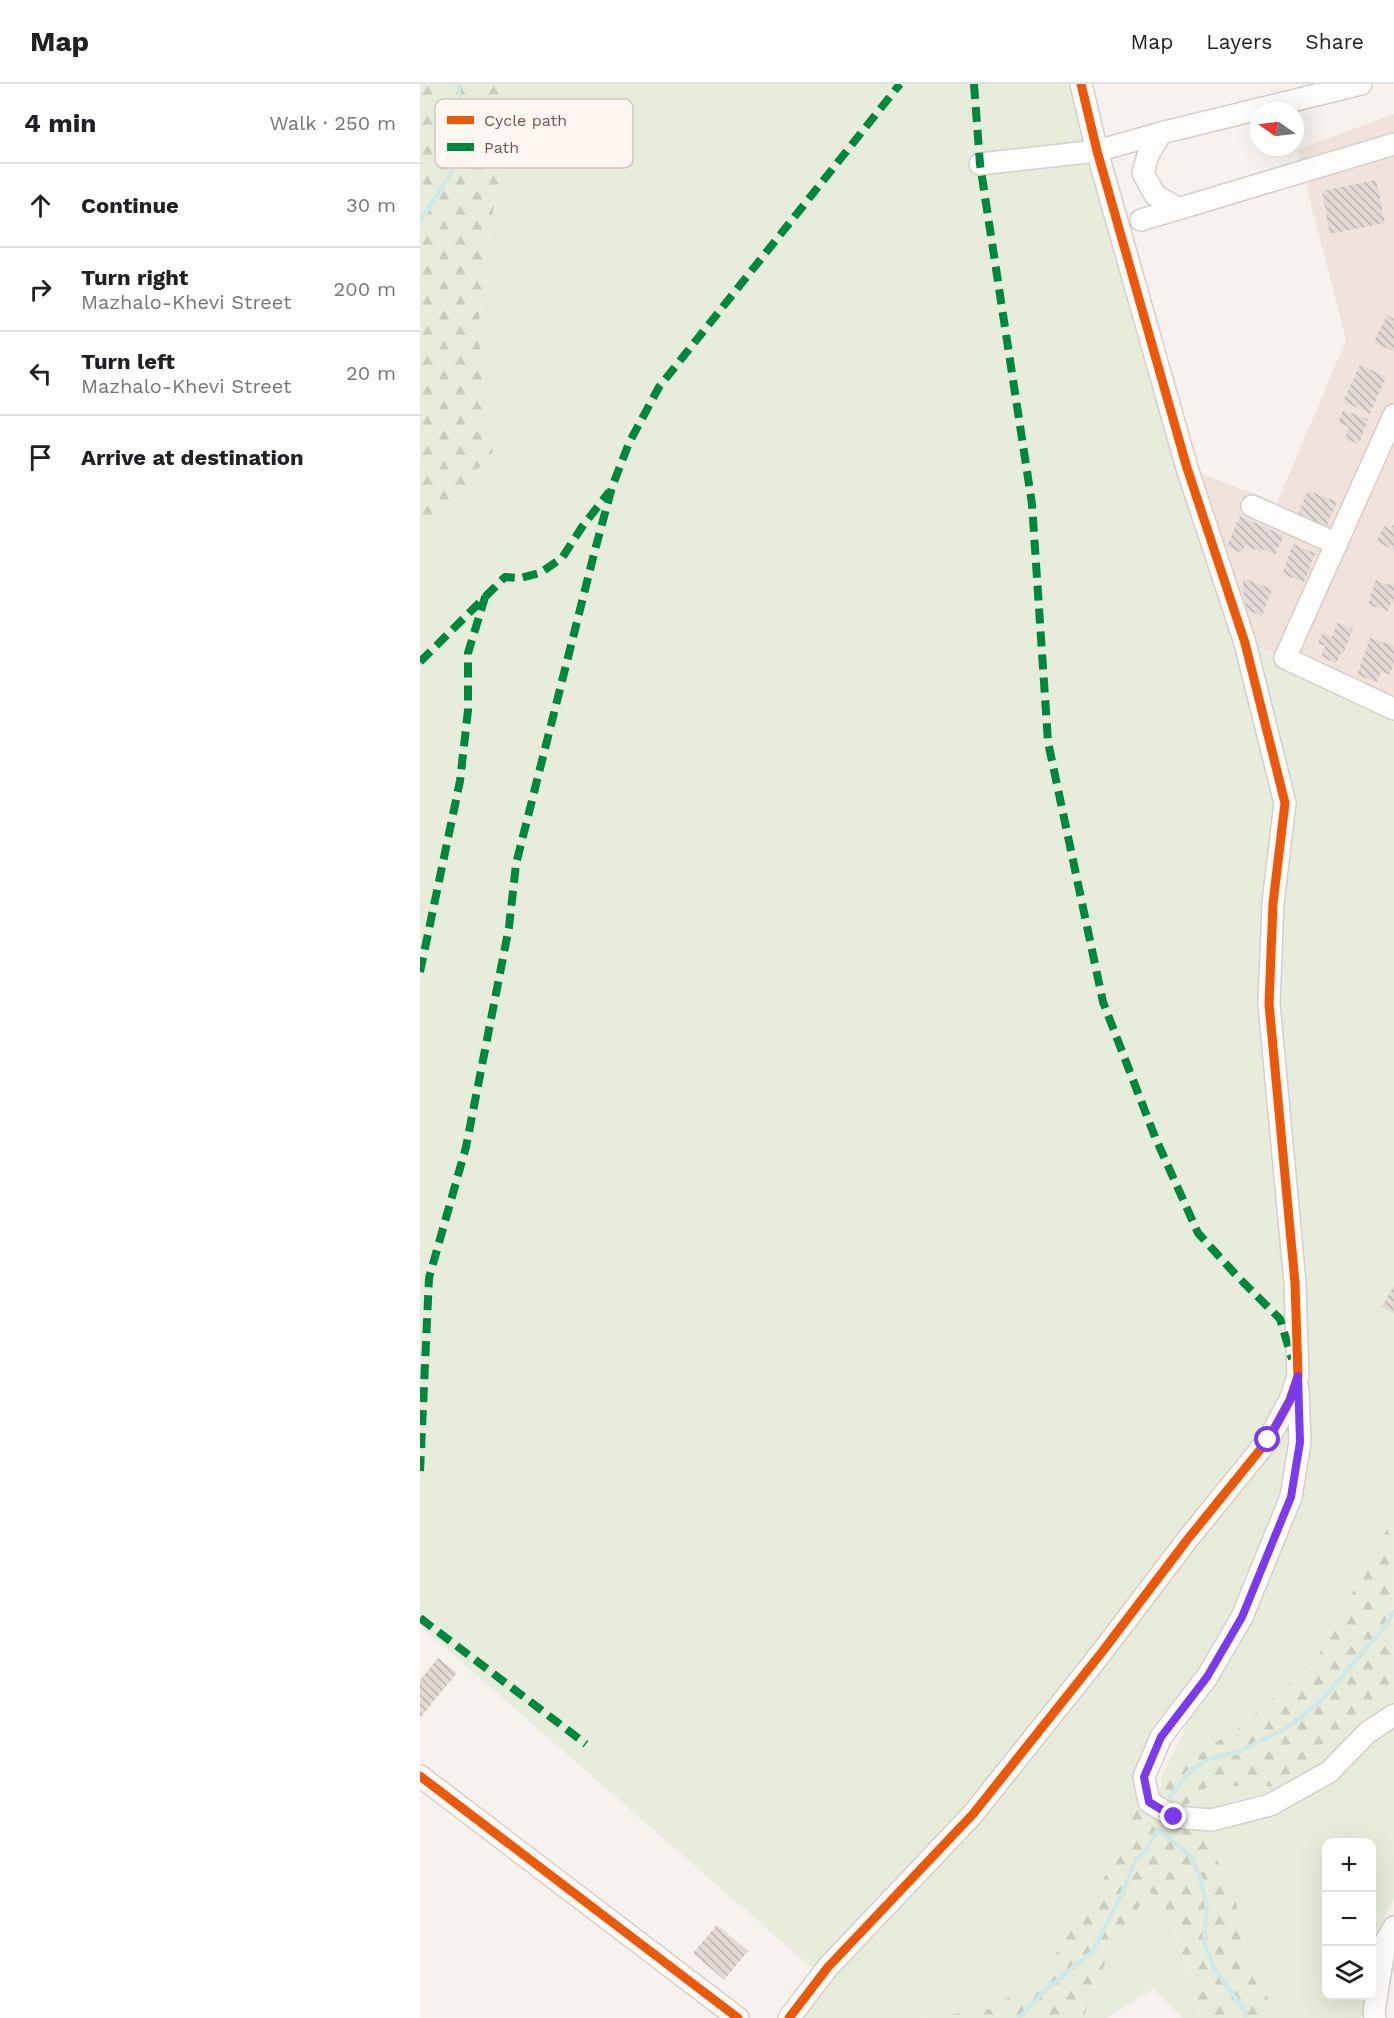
<!DOCTYPE html>
<html lang="en">
<head>
<meta charset="utf-8">
<style>
  :root { --surface:#fff; --page:#f6f6f6; --text:#202124; --muted:#757577; --line:#e0e0e0 }
  body { margin:0; font-family:"Work Sans",sans-serif; background:var(--page); color:var(--text) }
  .controls { position:absolute; right:18px; bottom:18px; display:grid; overflow:hidden; border-radius:12px; box-shadow:0 6px 24px #0002 }
  .controls button { width:54px; height:54px; display:grid; place-items:center; padding:0; border:0; border-bottom:2px solid var(--line); background:var(--surface); color:var(--text); font:30px sans-serif }
  .compass { position:absolute; left:830px; top:18px; width:54px; height:54px; border-radius:50%; background:var(--surface); box-shadow:0 6px 24px #0002; rotate:284deg }
  .stop { position:absolute; width:18px; height:18px; margin:-14px; border:4px solid #7c3aed; border-radius:50%; background:#fff }
  .stop.end { background:#7c3aed; border-color:#fff; box-shadow:0 2px 6px #0008 }
  .list { margin:0; padding:0; list-style:none }
  h2 { display:flex; justify-content:space-between; align-items:center; height:78px; margin:0; padding:0 24px; font-size:26px }
  h2 small { font-size:20px; font-weight:400; color:var(--muted) }
  .list li { display:grid; grid-template-columns:39px 1fr auto; gap:18px; align-items:center; box-sizing:border-box; height:84px; padding:0 24px; border-top:2px solid var(--line) }
  .list b { display:block; font-size:22px; white-space:nowrap }
  .list p { margin:0; font-size:20px; white-space:nowrap; color:var(--muted) }
  .list em { font-size:20px; font-style:normal; color:var(--muted) }
  .icon { flex:none; width:33px; height:33px; fill:none; stroke:currentColor; stroke-width:2; stroke-linecap:round; stroke-linejoin:round }
  .map { position:relative; flex:none; width:974px; height:1934px; overflow:hidden }
  header { display:flex; align-items:center; gap:36px; box-sizing:border-box; height:84px; padding:0 30px; background:var(--surface); border-bottom:2px solid var(--line) }
  header strong { font-size:28px }
  nav { display:flex; gap:33px; margin-inline-start:auto; font-size:21px }
  main { display:flex }
  aside { flex:1; background:var(--surface) }
  .map>svg:first-child { display:block }
  .residential { fill:#efe3dc }
  .grass { fill:#e8ecda }
  .forest { fill:url(#forest-firs) }
  .lines { fill:none; stroke-linecap:round; stroke-linejoin:round }
  .stream { stroke:#d0e8e6; stroke-width:4.5 }
  .building { fill:url(#building-back-hatch) }
  .minor-casing { stroke:#d6ceca; stroke-width:24 }
  .minor { stroke:#fefdfc; stroke-width:21 }
  .quiet { stroke:#00873e; stroke-width:8; stroke-dasharray:15 8; stroke-linecap:butt }
  .cycleway-casing { stroke:#fef6f0; stroke-width:13 }
  .cycleway { stroke:#e8590c; stroke-width:9 }
  .route { stroke:#7c3aed; stroke-width:8 }
  .key { fill:#fef6f0; stroke:#d5c6c0; stroke-width:1.5 }
  .key-label { font-size:16px; fill:#75554f }
</style>
</head>
<body>
<header>
<strong>Map</strong>
<nav><a>Map</a><a>Layers</a><a>Share</a></nav>
</header>
<main>
<aside>
<h2>4 min<small>Walk · 250 m</small></h2>
<ul class="list">
<li><svg class="icon" aria-label="ahead" viewBox="0 0 24 24"><path d="M12 20V5M6 11l6-6 6 6"/></svg><div><b>Continue</b></div><em>30 m</em></li>
<li><svg class="icon" aria-label="right" viewBox="0 0 24 24"><path d="M7 20v-9h11M14 6l5 5-5 5"/></svg><div><b>Turn right</b><p>Mazhalo-Khevi Street</p></div><em>200 m</em></li>
<li><svg class="icon" aria-label="left" viewBox="0 0 24 24"><path d="M17 20v-9H6M10 6l-5 5 5 5"/></svg><div><b>Turn left</b><p>Mazhalo-Khevi Street</p></div><em>20 m</em></li>
<li><svg class="icon" aria-label="arrive" viewBox="0 0 24 24"><path d="M6 21V4h12l-3 4 3 4H6"/></svg><div><b>Arrive at destination</b></div></li>
</ul>
</aside>
<div class="map">
<svg width="974" height="1934" viewBox="0 0 974 1934">
  <defs>
    <pattern id="forest-firs" width="22" height="20" patternUnits="userSpaceOnUse" patternTransform="scale(1.5)"><rect width="22" height="20" fill="#e8ecda"/><path d="M5 1l3.5 6h-7zM16 11l3.5 6h-7z" fill="#caccbd"/></pattern>
    <pattern id="building-back-hatch" width="6" height="6" patternUnits="userSpaceOnUse" patternTransform="scale(1.5)"><rect width="6" height="6" fill="#e4dad5"/><path d="M-1 5l2 2M0 0l6 6M5-1l2 2" fill="none" stroke="#bdb4af"/></pattern>
  </defs>
  <rect width="100%" height="100%" fill="#f7f2ee"/>
  <path class="residential" d="M974,30v595l-109,-51 -40,-15 -58,-175 90,35 69,-163 -49,-190z"/>
  <path class="grass" d="M105,0h556l164,559 149,66v807l-78,144 -77,68 -77,47 18,-35 26,-60 -43,48 -20,66 -36,79 -63,100 -52,36 -71,9h-123l26,-43 -11,-6 -393,-343v-1089l73,-85 -15,-121 12,-108z
    M974,1596v22l-9,6 -59,56 -54,35 -54,11 -33,-3 21,-19 49,-3 20,2z
    M974,1642v173l-15,28 -7,37v-122h-46v154h39l-4,22h-83l-2,-9 -25,-34 -19,-92 -16,-24 -3,-31 63,-14 58,-36z
    M730,1808c25,19 41,95 50,126h-18l-29,-29 -46,29h-24l30,-75z"/>
  <path class="forest" d="M0,0h105l-35,139 -12,108 15,121 -73,85z
    M974,1432l-1,165 -118,106 -20,-2 -49,3 -21,19 -26,-9 3,-23 77,-47 77,-68z
    M723,1710l70,34 3,31 16,24 19,92 25,34 2,9h-78c-8,-31 -25,-107 -50,-126l-37,51 -30,75h-162l71,-9 52,-36 63,-100z"/>
  <g class="lines">
    <path class="stream" d="M0,137l38,-59 5,-44 -5,-34
      M750,1713l18,-25 21,-13 30,-7 46,-23 36,-28 60,-70 13,-19
      M599,1934l25,-27 48,-39 31,-60 13,-33 9,-7 13,-23 33,27 9,21 7,30 -3,36 11,27 31,42v6"/>
  </g>
  <path class="building" d="M956,96l9,43 -55,11 -8,-43z
    M967,231l7,4v33l-20,-10z
    M940,281l26,12 -16,37 -27,-13z
    M923,326l25,9 -9,25 -14,-5 4,-12 -11,-4z
    M888,406l29,12 -12,28 -29,-12z
    M820,432l44,20 -9,19 -13,-6 -1,3 -16,-7 -4,8 -14,-7z
    M974,438v28l-18,-8 8,-16 7,4z
    M873,460l22,9 -11,29 -22,-8z
    M823,494l29,11 -10,27 -15,-6 -4,-19z
    M955,496l19,6v17h-3l-3,8 -20,-6z
    M918,538l15,7 -10,25 -2,-1 -5,10 -15,-6 4,-11 -7,-3 5,-11 9,5z
    M950,554l24,8v18l-4,11 -9,-4 -4,11 -20,-7z
    M974,1201v28l-12,-6z
    M18,1574l19,15 -37,45v-38z
    M297,1841l31,26 -24,29 -31,-27z"/>
  <g class="lines">
    <defs>
      <path id="minor" d="M741,49l-13,22 -5,18 12,22 24,14
        M560,80l117,-13 64,-18 200,-49
        M721,136l253,-76
        M974,331l-109,243 109,51
        M832,422l85,38
        M878,1305l2,53 -9,55 -49,120 -35,60 -46,60 -17,40 5,25 25,15 38,3 58,-15 59,-33 38,-39 27,-18
        M0,1692l318,242
        M369,1934l39,-51 145,-153 129,-162 85,-112 81,-100 22,-40 8,-24 -3,-93 -26,-279 4,-101 12,-100 -40,-160 -58,-175 -90,-317 -16,-67
        M955,1934l-1,-7 11,-68 9,-16"/>
    </defs>
    <use href="#minor" class="minor-casing"/>
    <use href="#minor" class="minor"/>
    <path class="quiet" d="M554,0l6,80 52,340 16,238 55,260 52,135 43,96 38,42 44,44 12,40
      M0,578l85,-85 15,1 20,-5 22,-15 20,-31 27,-35
      M0,888l40,-191 8,-71v-57l18,-59
      M0,1387l9,-193 37,-131 43,-220 7,-63 79,-314 17,-63 17,-44 30,-56 241,-303
      M0,1534l166,126"/>
    <defs>
      <path id="cycleway" d="M0,1692l318,242
        M369,1934l39,-51 145,-153 129,-162 85,-112 81,-100 22,-40 8,-24 -3,-93 -26,-279 4,-101 12,-100 -40,-160 -58,-175 -90,-317 -16,-67"/>
    </defs>
    <use href="#cycleway" class="cycleway-casing"/>
    <use href="#cycleway" class="cycleway"/>
  </g>
  <g class="lines">
    <path class="route" d="M754,1733l-25,-15 -5,-25 17,-40 46,-60 35,-60 49,-120 9,-55 -2,-66 -8,24 -22,40"/>
  </g>
  <rect x="15" y="15" width="198" height="69" rx="9" class="key"/>
  <rect x="27" y="32" width="27" height="8" fill="#e8590c"/>
  <rect x="27" y="59" width="27" height="8" fill="#00873e"/>
  <g class="key-label">
    <text x="64" y="42">Cycle path</text>
    <text x="64" y="69">Path</text>
  </g>
</svg>
<div class="controls">
<button>+</button>
<button>−</button>
<button><svg class="icon" aria-label="layers" viewBox="0 0 24 24"><path d="M12 4l9 5-9 5-9-5zM3 14l9 5 9-5"/></svg></button>
</div>
<svg class="compass" viewBox="-18 -18 36 36"><path d="M0-13l5 13h-10z" fill="#e53935"/><path d="M0 13l5-13h-10z" fill="#757577"/></svg>
<div class="stop" style="left:848px;top:1356px"></div>
<div class="stop end" style="left:754px;top:1733px"></div>
</div>
</main>
</body>
</html>
